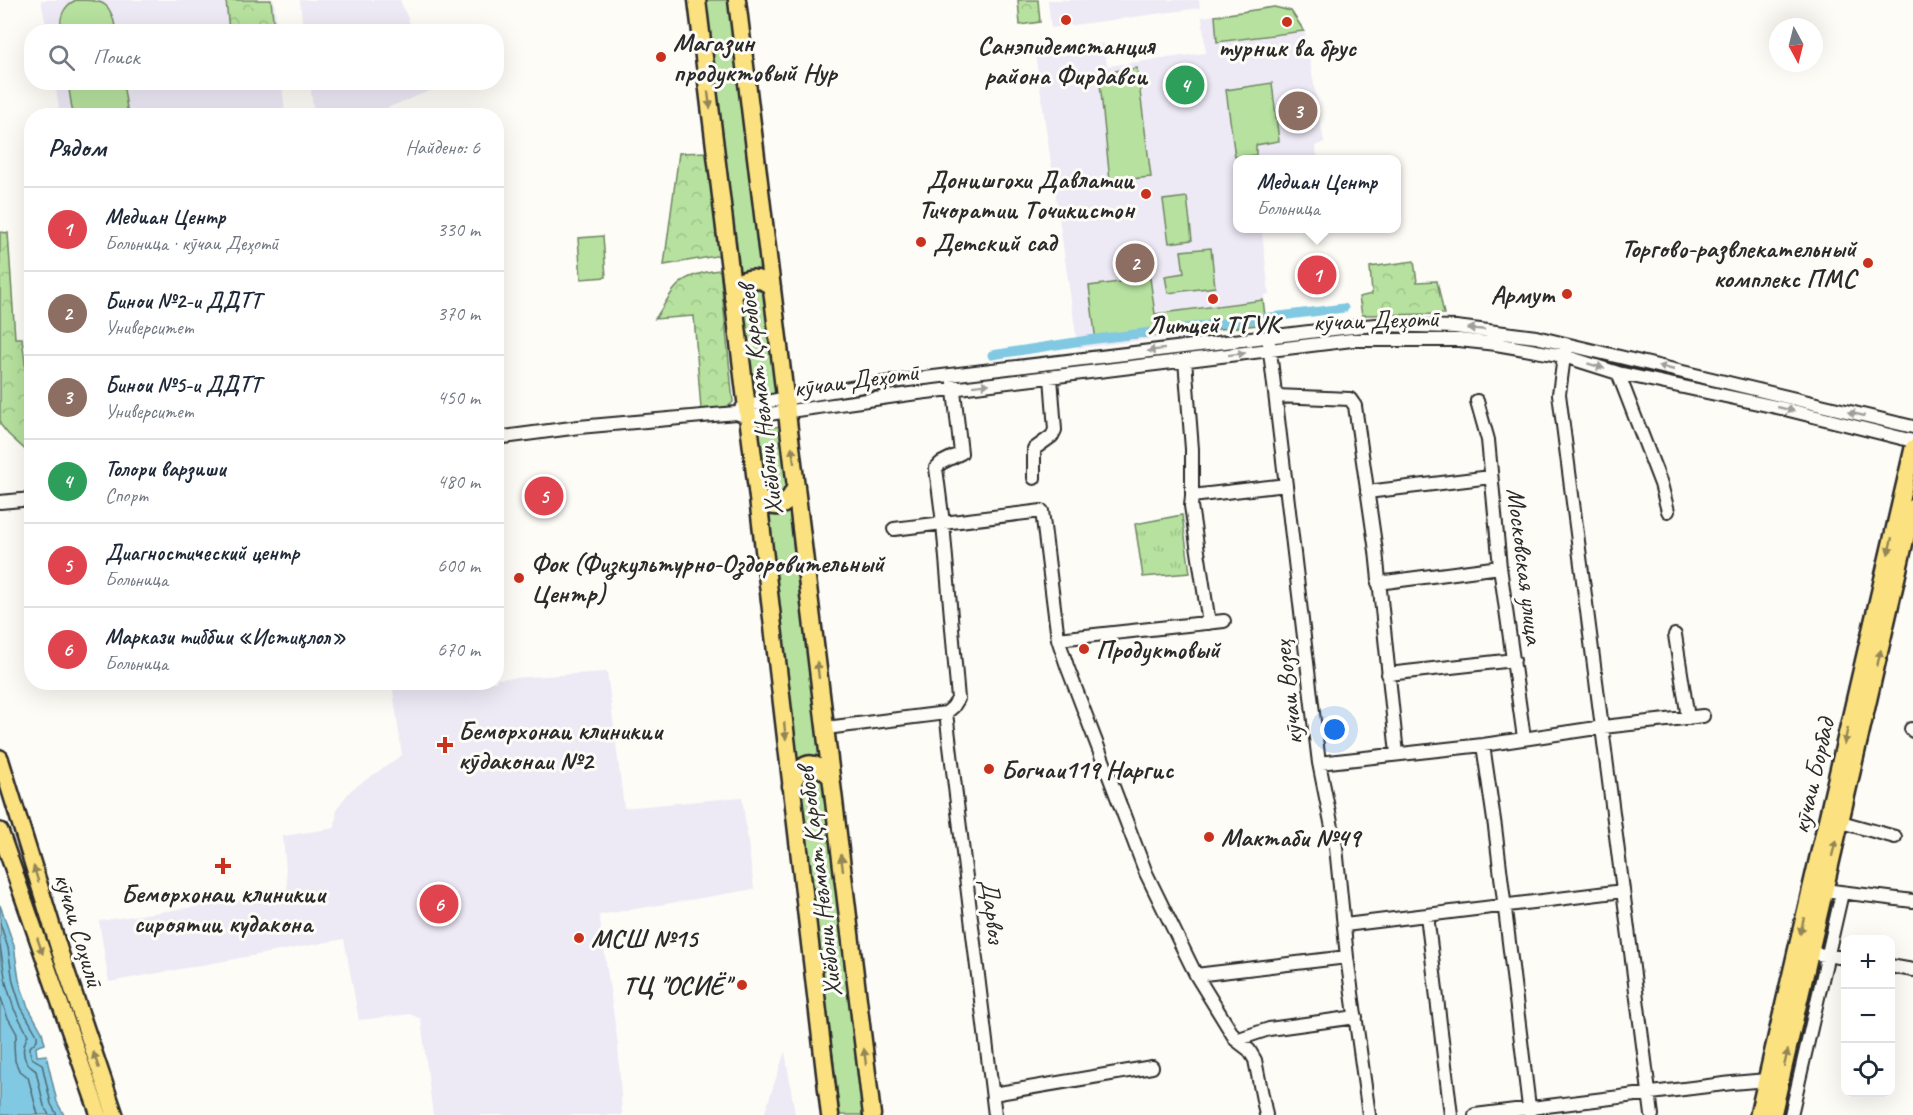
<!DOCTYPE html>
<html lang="ru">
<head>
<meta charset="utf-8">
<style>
  :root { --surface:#fff; --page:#f6f6f7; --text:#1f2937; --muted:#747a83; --line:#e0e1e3; --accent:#c8321e }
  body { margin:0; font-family:Caveat,sans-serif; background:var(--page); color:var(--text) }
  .controls { position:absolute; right:18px; bottom:18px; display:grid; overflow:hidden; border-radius:12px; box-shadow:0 6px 24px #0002 }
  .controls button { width:54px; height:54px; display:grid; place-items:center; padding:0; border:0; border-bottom:2px solid var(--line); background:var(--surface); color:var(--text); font:30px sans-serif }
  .compass { position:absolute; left:1769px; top:18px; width:54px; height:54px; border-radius:50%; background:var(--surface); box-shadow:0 6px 24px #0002; rotate:173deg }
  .you { position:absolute; left:1335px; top:730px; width:21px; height:21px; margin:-15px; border:4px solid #fff; border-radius:50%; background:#1a73e8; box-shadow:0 0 0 9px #1a73e833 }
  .badge { display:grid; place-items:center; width:39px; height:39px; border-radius:50%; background:var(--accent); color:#fff; font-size:20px; font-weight:700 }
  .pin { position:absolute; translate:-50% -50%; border:3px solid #fff; box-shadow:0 2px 6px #0006 }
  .popup { position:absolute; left:1233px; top:155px; width:168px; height:78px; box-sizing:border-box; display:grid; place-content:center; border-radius:12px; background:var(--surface); filter:drop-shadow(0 2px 4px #0005); font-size:20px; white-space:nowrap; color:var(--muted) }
  .popup b { font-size:22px; color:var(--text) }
  .popup::after { content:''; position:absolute; left:50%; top:100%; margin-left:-12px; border:12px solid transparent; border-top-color:var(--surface) }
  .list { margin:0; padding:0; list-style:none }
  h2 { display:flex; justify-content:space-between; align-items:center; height:78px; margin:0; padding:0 24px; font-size:26px }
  h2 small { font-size:20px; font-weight:400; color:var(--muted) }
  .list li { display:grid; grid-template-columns:39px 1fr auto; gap:18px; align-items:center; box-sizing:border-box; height:84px; padding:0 24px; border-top:2px solid var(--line) }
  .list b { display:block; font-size:22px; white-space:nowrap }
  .list p { margin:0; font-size:20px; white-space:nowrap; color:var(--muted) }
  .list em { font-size:20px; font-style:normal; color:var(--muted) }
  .icon { flex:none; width:33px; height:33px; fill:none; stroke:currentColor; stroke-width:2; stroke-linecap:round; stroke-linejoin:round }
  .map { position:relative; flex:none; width:1913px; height:1115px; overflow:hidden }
  .search { position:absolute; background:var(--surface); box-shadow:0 6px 24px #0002; left:24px; top:24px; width:480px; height:66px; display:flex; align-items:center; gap:15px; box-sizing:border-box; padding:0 21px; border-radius:24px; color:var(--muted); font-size:22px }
  .panel { position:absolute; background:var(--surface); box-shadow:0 6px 24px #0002; left:24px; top:108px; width:480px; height:582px; border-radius:24px }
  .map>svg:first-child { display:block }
  .built { fill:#ede9f5 }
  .green { fill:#b6e19e; stroke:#708664; stroke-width:1.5 }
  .forest { fill:url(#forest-crowns); stroke:#708664; stroke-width:1.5 }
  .park { fill:url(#park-tufts); stroke:#708664; stroke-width:1.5 }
  .water { fill:#81c8e2; stroke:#5f8999; stroke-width:1.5 }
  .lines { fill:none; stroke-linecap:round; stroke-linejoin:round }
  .shore { stroke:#4d6a74; stroke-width:1.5 }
  .canal { stroke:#81c8e2; stroke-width:9 }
  .minor-casing { stroke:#2b2b2b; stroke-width:16 }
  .major-casing { stroke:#2b2b2b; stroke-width:20 }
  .highway-casing { stroke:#2b2b2b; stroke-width:21 }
  .minor { stroke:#fdfcf7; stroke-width:12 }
  .major { stroke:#fbe180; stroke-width:15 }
  .highway { stroke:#fbe180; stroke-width:16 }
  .oneway { fill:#938656 }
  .oneway2 { fill:#9e9e9b }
  .poi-dot { fill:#c8321e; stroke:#fdfcf7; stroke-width:2 }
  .labels { text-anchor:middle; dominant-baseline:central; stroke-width:6; stroke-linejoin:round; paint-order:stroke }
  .poi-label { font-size:26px; font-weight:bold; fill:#2b2b2b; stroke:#fdfcf7; text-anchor:start }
  .street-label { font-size:26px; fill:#2b2b2b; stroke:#fdfcf7 }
</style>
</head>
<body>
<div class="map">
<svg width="1913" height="1115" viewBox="0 0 1913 1115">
  <defs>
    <pattern id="forest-crowns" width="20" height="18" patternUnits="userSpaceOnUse" patternTransform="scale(1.5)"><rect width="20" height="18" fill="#b6e19e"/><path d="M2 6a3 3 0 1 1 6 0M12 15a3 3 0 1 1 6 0" fill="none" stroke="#9dc188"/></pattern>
    <pattern id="park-tufts" width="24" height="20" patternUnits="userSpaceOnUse" patternTransform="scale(1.5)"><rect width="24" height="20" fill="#b6e19e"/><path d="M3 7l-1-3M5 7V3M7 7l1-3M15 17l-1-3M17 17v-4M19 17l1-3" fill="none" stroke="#9dc188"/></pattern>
  </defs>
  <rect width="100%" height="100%" fill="#fdfcf7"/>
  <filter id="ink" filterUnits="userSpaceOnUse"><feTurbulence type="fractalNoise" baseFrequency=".0167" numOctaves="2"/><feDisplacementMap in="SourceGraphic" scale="12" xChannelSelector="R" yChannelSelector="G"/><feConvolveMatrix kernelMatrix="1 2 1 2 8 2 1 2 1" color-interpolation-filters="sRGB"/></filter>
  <g filter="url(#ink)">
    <path class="built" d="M41,0h233l3,31h-230z
      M300,0h100l13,31h-110z
      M1048,0h151l1,8 -149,20z
      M1275,6l16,4 13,18 20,114 -9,4 3,13 -80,1v68l52,1 -28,3 7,62 -5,1 3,30 -189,23 -43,-295 69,-9 3,22 99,-13 -4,-36z
      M434,82l3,6 -68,27h-55l-4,-32z
      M55,83h227l3,32h-225z
      M607,672l17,136 118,-11 12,92 -155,26 19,130 4,70h-189l-12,-96 -11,-5 -51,6 -15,-81 -235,43 -10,-61 189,-28 -5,-57 52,-8 2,-20 14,-18 51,-35 -10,-72 104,-1 1,-3z
      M785,1051l10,64h-31z"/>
    <path class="green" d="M76,0c28,0 35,2 40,31h-55c-2,-13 2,-25 15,-31z
      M706,0h23l33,272 -23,3z
      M1274,7l17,4 13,20 -87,11 -2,-26z
      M1137,68l14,109 -41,4 -11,-108z
      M68,83h55l5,32h-55z
      M1272,83l7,58 -23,4v10l-21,2 -9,-67z
      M1187,197l5,43 -23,3 -6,-43z
      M603,236l3,41 -25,2 -3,-41z
      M1211,248l4,39 -47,6 -3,-17 19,-3 -3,-22z
      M1150,278l5,36 108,-14 3,24 -170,18 -7,-56z
      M755,287l9,4 14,103 -24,3 -13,-103 7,-5z
      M782,426l7,66 -4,7 -18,-1 -9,-69z
      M791,507l30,251c-10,-3 -16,-2 -24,3l-30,-251z
      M812,772l12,9 40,334h-24l-40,-329 5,-12z"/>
    <path class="forest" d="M226,0h45l3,29 -45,2z
      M1018,0h20l2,22 -20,3z
      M709,152l13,103 -58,10 15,-112z
      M0,232l8,1 7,105h7l9,75v42l-23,-21 -8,-10z
      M1414,261l3,21 20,-1 7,33 -82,1 -3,-18 13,-3 -2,-27z
      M720,270l13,132 -6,6 -26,1 -7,-93 -39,3c22,-34 22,-44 65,-49z"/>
    <path class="park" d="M1182,515l8,58 -47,4 -8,-53z"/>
    <path class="water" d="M0,905l14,41 5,34 8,25 15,27 3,12 -9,3 1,9 9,-1 11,47 7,13h-64z"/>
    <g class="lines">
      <path class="shore" d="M0,923l8,25 5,34 8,25 16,28v5l-7,7c0,14 3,11 12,17l9,40 6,11
        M0,946l6,37 8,26 14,26c-7,14 -7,27 8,36l8,35 5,9
        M0,995l7,21 10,18 -3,11 1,16 4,9 9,7 10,38"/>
      <path class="canal" d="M992,355l96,-15 256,-32"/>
      <defs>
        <path id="minor" d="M1269,343l50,420 17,84 11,110 22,158
          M1565,349l-6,45 93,721
          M1185,360l7,89v47
          M1618,373l43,111 7,27
          M1276,396l74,3 5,7 21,145 21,203
          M1477,401l11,39 12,127 24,171
          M741,409l5,-4 129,-21 467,-56 34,-3 80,2 80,10 377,90
          M496,438l83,-11 157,-14 12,4 162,-23 442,-54h107l37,4 68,12 54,17 163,35 132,33
          M1034,478v-29l18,-13 3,-6 -4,-53
          M1367,492l124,-15
          M0,502l32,-3
          M894,529l148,-18 16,128 9,27 79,207 50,102 40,65 13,10 6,10 11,55
          M1378,583l122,-16
          M1209,623l-18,-117 1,-10 94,-11
          M1675,635l13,83
          M1058,639l166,-18
          M1388,674l126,-14
          M946,713l49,402
          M826,728l120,-15 7,-6 5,-8 -15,-176 -7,-55 5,-5 20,-10 -8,-71
          M1911,729l2,2
          M1483,745l12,82 35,288
          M1319,763l164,-18 120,-18 100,-11
          M1841,822l54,15
          M1824,890l89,11
          M1427,915l24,200
          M1345,925l278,-34
          M1810,953l36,5
          M1890,966l23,4
          M1196,975l151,-18
          M1236,1040l33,-11 87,-12
          M993,1094l159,-27
          M1475,1115l257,-32 35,-3 6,2
          M1791,1115l51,-222"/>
        <path id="major" d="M0,758l60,194 55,163
          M0,831l99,284
          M1758,1115l155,-667
          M1773,1115l140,-608"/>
        <path id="highway" d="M697,0l61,498 72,617
          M737,0l135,1115
          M733,297l6,-15c14,-6 21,-4 33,5
          M758,498c20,15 29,9 38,-12
          M791,786c12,-25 19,-29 40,-9"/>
      </defs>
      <use href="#minor" class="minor-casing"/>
      <use href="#major" class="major-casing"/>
      <use href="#highway" class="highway-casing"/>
      <use href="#minor" class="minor"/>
      <use href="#major" class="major"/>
      <use href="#highway" class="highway"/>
    </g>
    <defs><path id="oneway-solid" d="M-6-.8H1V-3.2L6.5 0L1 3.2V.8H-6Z" transform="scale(1.5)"/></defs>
    <g class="oneway">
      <use href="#oneway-solid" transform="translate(709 100) rotate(83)"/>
      <use href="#oneway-solid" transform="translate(793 455) rotate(-97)"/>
      <use href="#oneway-solid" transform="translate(1890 546) rotate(103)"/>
      <use href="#oneway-solid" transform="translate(1879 658) rotate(-77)"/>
      <use href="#oneway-solid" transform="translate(818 670) rotate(-97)"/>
      <use href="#oneway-solid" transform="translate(785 731) rotate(84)"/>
      <use href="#oneway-solid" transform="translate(1846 736) rotate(103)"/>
      <use href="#oneway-solid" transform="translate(1834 848) rotate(-76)"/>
      <use href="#oneway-solid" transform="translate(842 863) rotate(-97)"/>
      <use href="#oneway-solid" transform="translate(36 874) rotate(-107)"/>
      <use href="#oneway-solid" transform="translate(1802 926) rotate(103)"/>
      <use href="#oneway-solid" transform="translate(40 946) rotate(71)"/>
      <use href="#oneway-solid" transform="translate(865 1057) rotate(-97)"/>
      <use href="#oneway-solid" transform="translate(1786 1058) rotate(-77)"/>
      <use href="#oneway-solid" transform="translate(96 1060) rotate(-109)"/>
    </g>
    <g class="oneway2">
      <use href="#oneway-solid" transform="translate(1476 329) rotate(-175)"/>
      <use href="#oneway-solid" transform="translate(1156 350) rotate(173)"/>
      <use href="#oneway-solid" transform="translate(1237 354) rotate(-7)"/>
      <use href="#oneway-solid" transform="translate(1596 366) rotate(17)"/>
      <use href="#oneway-solid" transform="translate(1666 368) rotate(-167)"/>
      <use href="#oneway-solid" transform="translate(981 385) rotate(-7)"/>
      <use href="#oneway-solid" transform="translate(1786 409) rotate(13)"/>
      <use href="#oneway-solid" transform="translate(1856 414) rotate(-167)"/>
    </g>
  </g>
  <g class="poi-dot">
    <circle cx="1066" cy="20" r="6"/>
    <circle cx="1287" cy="22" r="6"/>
    <circle cx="661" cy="57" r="6"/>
    <circle cx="1146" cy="194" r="6"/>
    <circle cx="921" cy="242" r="6"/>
    <circle cx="1868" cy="263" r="6"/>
    <circle cx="1567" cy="294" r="6"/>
    <circle cx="1213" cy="299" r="6"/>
    <circle cx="519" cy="578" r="6"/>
    <circle cx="1084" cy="649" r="6"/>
    <path d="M442 736h6v6h6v6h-6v6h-6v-6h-6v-6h6z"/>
    <circle cx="989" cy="769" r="6"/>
    <circle cx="1209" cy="837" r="6"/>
    <path d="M220 857h6v6h6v6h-6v6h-6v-6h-6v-6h6z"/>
    <circle cx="579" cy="938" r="6"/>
    <circle cx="742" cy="985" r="6"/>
  </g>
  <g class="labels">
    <g class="poi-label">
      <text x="673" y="42">Магазин<tspan x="673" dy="30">продуктовый Нур</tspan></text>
      <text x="1066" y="45" text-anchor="middle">Санэпидемстанция<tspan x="1066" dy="30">района Фирдавси</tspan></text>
      <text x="1287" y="47" text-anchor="middle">турник ва брус</text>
      <text x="1134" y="179" text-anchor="end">Донишгохи Давлатии<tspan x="1134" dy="30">Тичоратии Точикистон</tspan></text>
      <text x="933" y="242">Детский сад</text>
      <text x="1856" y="248" text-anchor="end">Торгово-развлекательный<tspan x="1856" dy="30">комплекс ПМС</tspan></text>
      <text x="1555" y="294" text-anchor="end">Армут</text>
      <text x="1213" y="324" text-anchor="middle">Литцей ТГУК</text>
      <text x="531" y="563">Фок (Физкультурно-Оздоровительный<tspan x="531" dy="30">Центр)</tspan></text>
      <text x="1096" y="649">Продуктовый</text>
      <text x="458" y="730">Беморхонаи клиникии<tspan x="458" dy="30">кӯдаконаи №2</tspan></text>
      <text x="1001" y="769">Богчаи119 Наргис</text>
      <text x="1221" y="837">Мактаби №49</text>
      <text x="223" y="893" text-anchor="middle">Беморхонаи клиникии<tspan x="223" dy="30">сироятии кудакона</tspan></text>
      <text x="591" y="938">МСШ №15</text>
      <text x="730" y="985" text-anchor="end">ТЦ "ОСИЁ"</text>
    </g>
    <g class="street-label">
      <text transform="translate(1376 320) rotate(-2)">кӯчаи Деҳотӣ</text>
      <text transform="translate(856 380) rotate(-8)">кӯчаи Деҳотӣ</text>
      <text transform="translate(760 400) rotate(-97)">Хиёбони Неъмат Қаробоев</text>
      <text transform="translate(1525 566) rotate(83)">Московская улица</text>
      <text transform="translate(1288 693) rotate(-97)">кӯчаи Возеҳ</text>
      <text transform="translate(1813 776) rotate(-77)">кӯчаи Борбад</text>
      <text transform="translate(819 882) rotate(-97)">Хиёбони Неъмат Қаробоев</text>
      <text transform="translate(993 911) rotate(83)">Дарвоз</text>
      <text transform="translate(79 930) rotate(73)">кӯчаи Соҳилӣ</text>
    </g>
  </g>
</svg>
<div class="controls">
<button>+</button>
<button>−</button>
<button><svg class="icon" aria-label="locate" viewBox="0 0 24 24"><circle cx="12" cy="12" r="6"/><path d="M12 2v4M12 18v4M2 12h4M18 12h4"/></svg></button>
</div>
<svg class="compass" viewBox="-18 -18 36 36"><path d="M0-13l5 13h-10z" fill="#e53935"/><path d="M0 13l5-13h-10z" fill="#747a83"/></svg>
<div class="you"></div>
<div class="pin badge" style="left:1317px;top:275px;background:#e0444e">1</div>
<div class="popup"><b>Медиан Центр</b>Больница</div>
<div class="pin badge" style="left:1135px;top:263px;background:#8d6e63">2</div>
<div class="pin badge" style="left:1298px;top:111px;background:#8d6e63">3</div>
<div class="pin badge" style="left:1185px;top:85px;background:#2e9e5b">4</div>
<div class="pin badge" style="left:544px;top:496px;background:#e0444e">5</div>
<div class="pin badge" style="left:439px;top:904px;background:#e0444e">6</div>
<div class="search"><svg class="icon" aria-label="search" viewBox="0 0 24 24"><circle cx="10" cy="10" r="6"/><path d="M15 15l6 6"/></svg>Поиск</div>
<section class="panel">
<h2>Рядом<small>Найдено: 6</small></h2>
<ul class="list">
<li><span class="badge" style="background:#e0444e">1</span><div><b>Медиан Центр</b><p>Больница · кӯчаи Деҳотӣ</p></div><em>330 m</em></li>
<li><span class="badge" style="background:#8d6e63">2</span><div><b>Бинои №2-и ДДТТ</b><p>Университет</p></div><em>370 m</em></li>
<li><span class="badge" style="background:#8d6e63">3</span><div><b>Бинои №5-и ДДТТ</b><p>Университет</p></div><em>450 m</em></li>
<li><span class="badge" style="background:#2e9e5b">4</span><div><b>Толори варзиши</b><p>Спорт</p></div><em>480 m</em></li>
<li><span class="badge" style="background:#e0444e">5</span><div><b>Диагностический центр</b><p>Больница</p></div><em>600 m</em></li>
<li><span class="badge" style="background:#e0444e">6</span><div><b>Маркази тиббии «Истиқлол»</b><p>Больница</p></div><em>670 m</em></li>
</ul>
</section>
</div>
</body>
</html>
